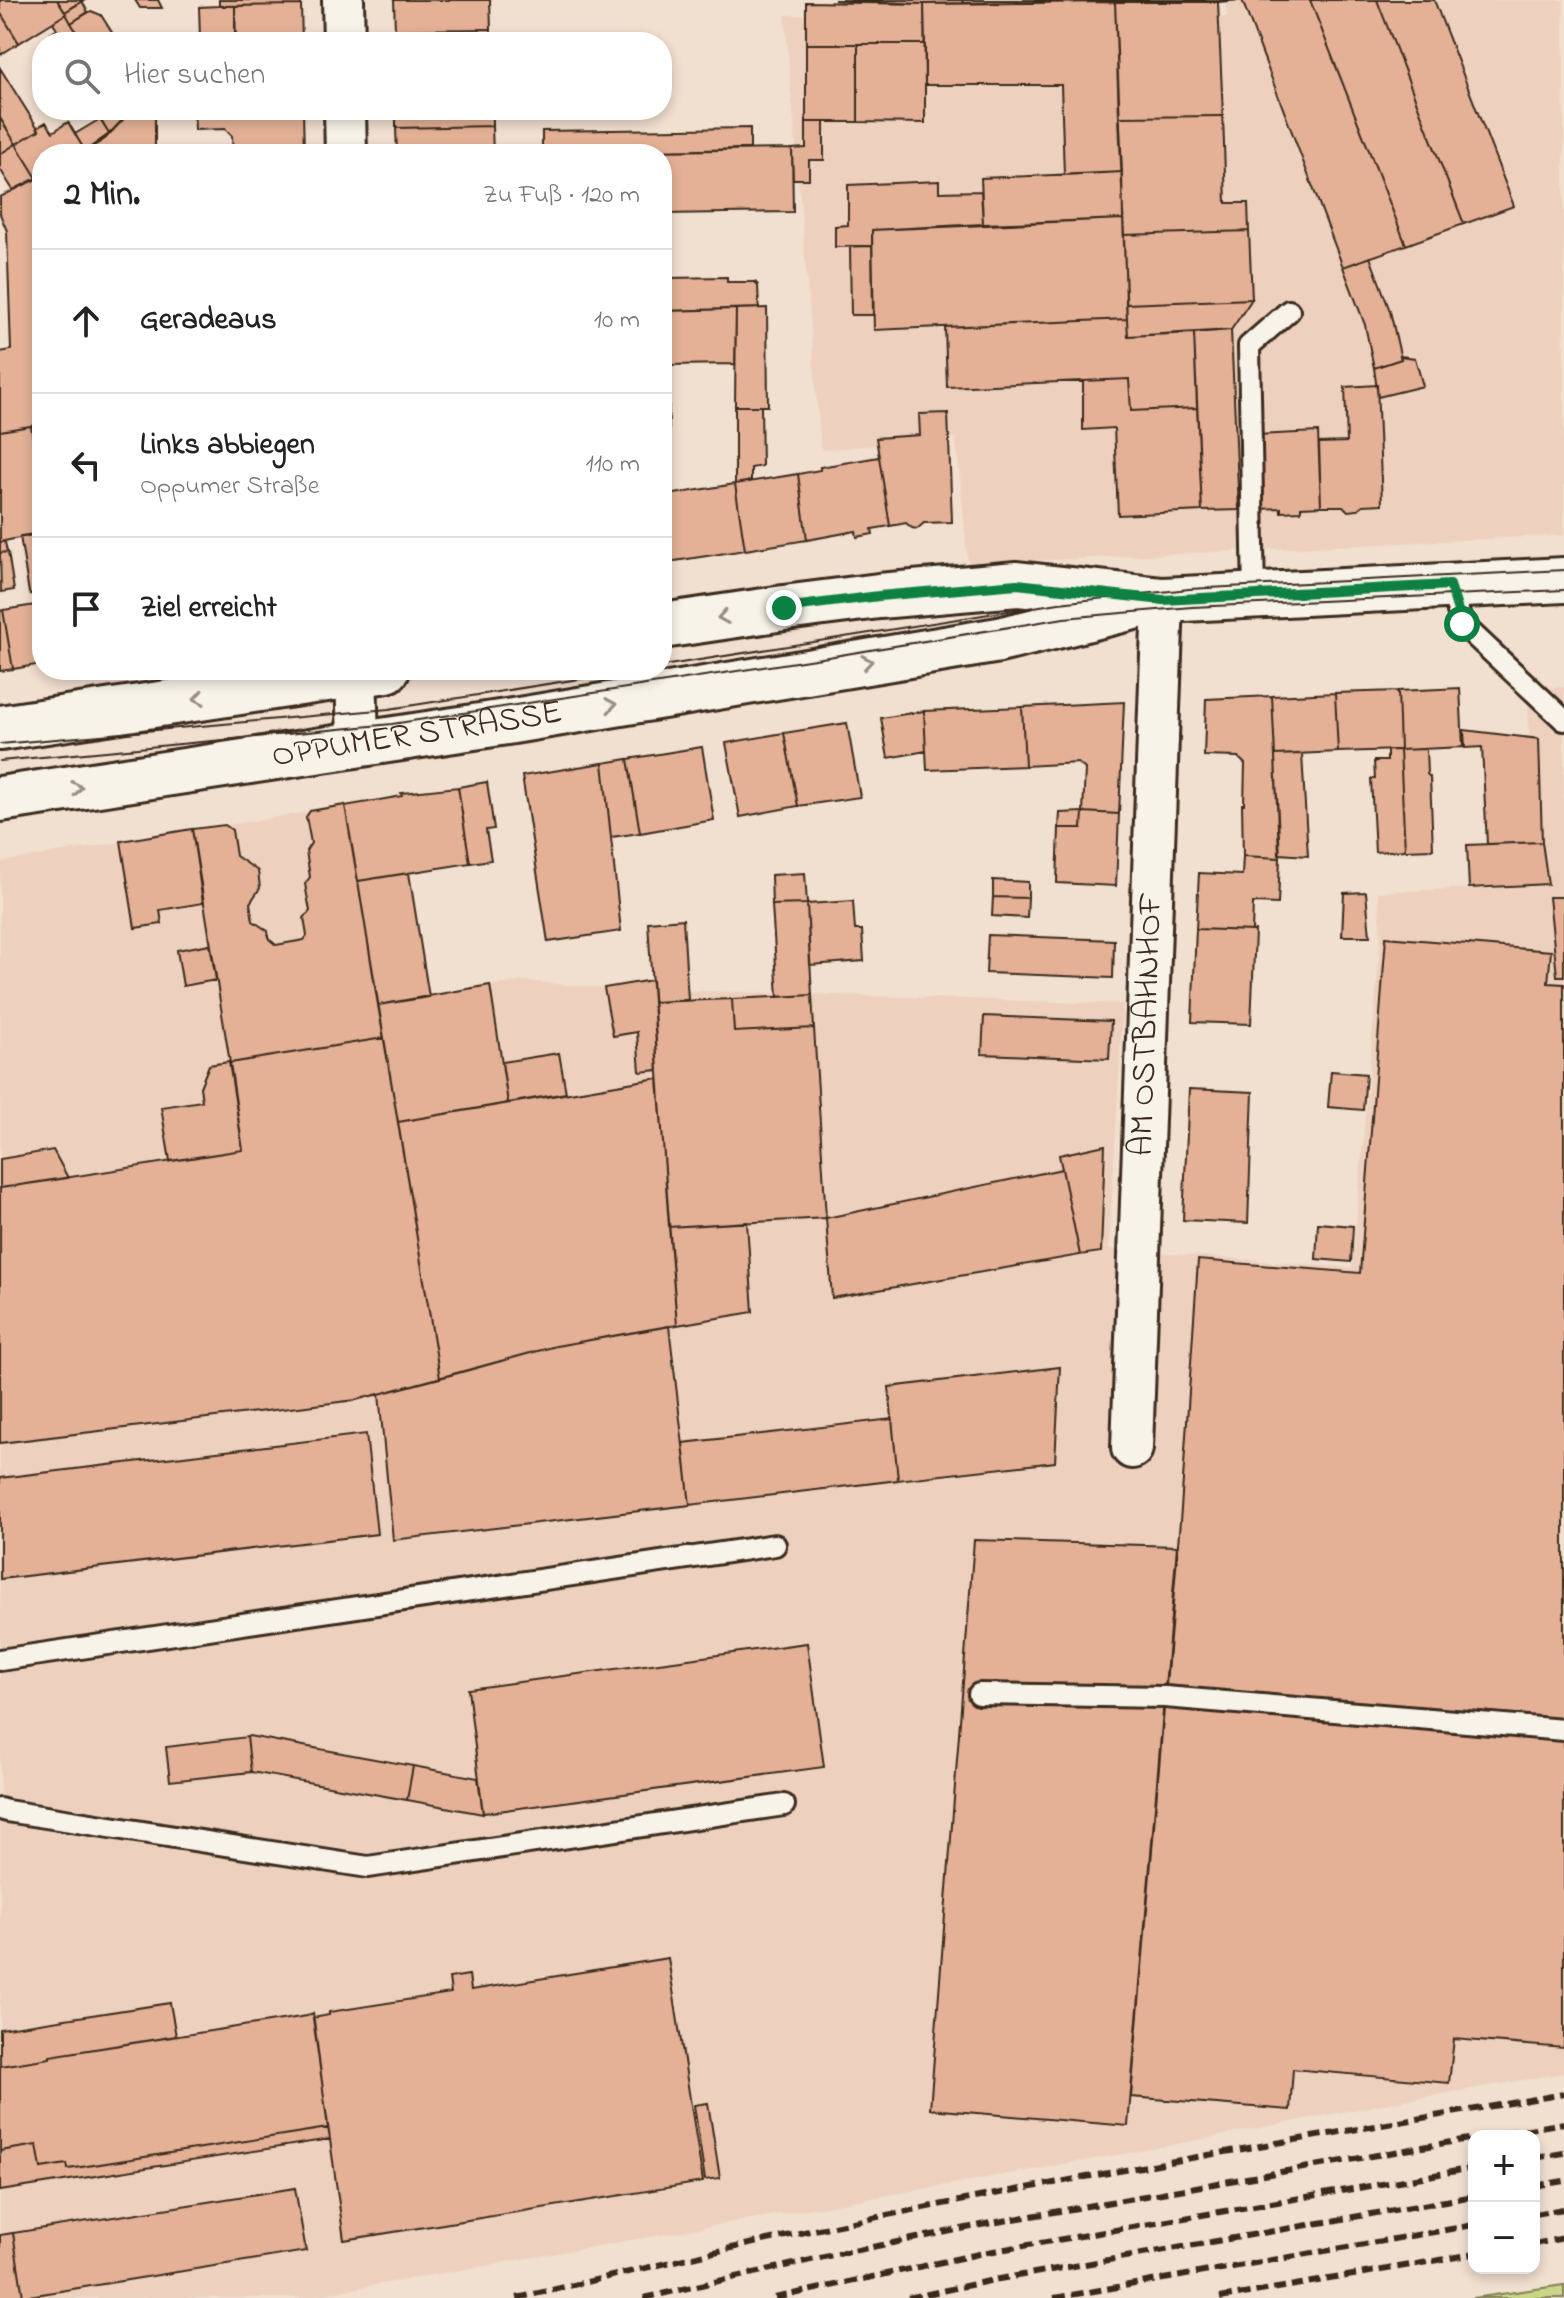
<!DOCTYPE html>
<html lang="de">
<head>
<meta charset="utf-8">
<style>
  :root { --surface:#fff; --page:#f6f6f6; --text:#222; --muted:#767676; --line:#e0e0e0 }
  body { margin:0; font-family:"Indie Flower",sans-serif; background:var(--page); color:var(--text) }
  .controls { position:absolute; right:24px; bottom:24px; display:grid; overflow:hidden; border-radius:16px; box-shadow:0 4px 12px #0003 }
  .controls button { width:72px; height:72px; display:grid; place-items:center; padding:0; border:0; border-bottom:2px solid var(--line); background:var(--surface); color:var(--text); font:40px sans-serif }
  .stop { position:absolute; width:24px; height:24px; margin:-18px; border:6px solid #0b8043; border-radius:50%; background:#fff }
  .stop.end { background:#0b8043; border-color:#fff; box-shadow:0 2px 8px #0008 }
  .list { margin:0; padding:0; list-style:none }
  h2 { display:flex; justify-content:space-between; align-items:center; height:104px; margin:0; padding:0 32px; font-size:34px }
  h2 small { font-size:26px; font-weight:400; color:var(--muted) }
  .list li { display:grid; grid-template-columns:52px 1fr auto; gap:24px; align-items:center; box-sizing:border-box; height:144px; padding:0 32px; border-top:2px solid var(--line) }
  .list b { display:block; font-size:30px; white-space:nowrap }
  .list p { margin:0; font-size:26px; white-space:nowrap; color:var(--muted) }
  .list em { font-size:26px; font-style:normal; color:var(--muted) }
  .icon { flex:none; width:44px; height:44px; fill:none; stroke:currentColor; stroke-width:2; stroke-linecap:round; stroke-linejoin:round }
  .map { position:relative; flex:none; width:1564px; height:2298px; overflow:hidden }
  .search { position:absolute; background:var(--surface); box-shadow:0 4px 12px #0003; left:32px; top:32px; width:640px; height:88px; display:flex; align-items:center; gap:20px; box-sizing:border-box; padding:0 28px; border-radius:32px; color:var(--muted); font-size:30px }
  .panel { position:absolute; background:var(--surface); box-shadow:0 4px 12px #0003; left:32px; top:144px; width:640px; height:536px; border-radius:32px }
  .map>svg:first-child { display:block }
  .built { fill:#edd1be }
  .green { fill:#c9d689; stroke:#828054; stroke-width:2 }
  .building { fill:#e4b196; stroke:#3b2a1e; stroke-width:2 }
  .lines { fill:none; stroke-linecap:round; stroke-linejoin:round }
  .lane-casing { stroke:#3b2a1e; stroke-width:26 }
  .street-casing { stroke:#3b2a1e; stroke-width:46 }
  .secondary-casing { stroke:#3b2a1e; stroke-width:50 }
  .lane { stroke:#f7f3e8; stroke-width:20 }
  .street { stroke:#f7f3e8; stroke-width:40 }
  .secondary { stroke:#f7f3e8; stroke-width:44 }
  .tram { stroke:#3b2a1e; stroke-width:2 }
  .rail { stroke:#3b2a1e; stroke-width:6; stroke-dasharray:12 6; stroke-linecap:butt }
  .oneway { stroke:#998e83 }
  .route { stroke:#0b8043; stroke-width:10 }
  .labels { text-anchor:middle; dominant-baseline:central; stroke-width:6; stroke-linejoin:round; paint-order:stroke }
  .street-label { font-size:34px; fill:#3b2a1e; stroke:#f7f3e8 }
</style>
</head>
<body>
<div class="map">
<svg width="1564" height="2298" viewBox="0 0 1564 2298">
  <rect width="100%" height="100%" fill="#f1dfcf"/>
  <filter id="ink" filterUnits="userSpaceOnUse"><feTurbulence type="fractalNoise" baseFrequency=".0125" numOctaves="2"/><feDisplacementMap in="SourceGraphic" scale="16" xChannelSelector="R" yChannelSelector="G"/><feConvolveMatrix kernelMatrix="1 2 1 2 8 2 1 2 1" color-interpolation-filters="sRGB"/></filter>
  <g filter="url(#ink)">
    <path class="built" d="M1226,0h338v535l-596,29 -12,-126 -135,12 -36,-435 442,2z
      M1564,687v1386l-181,31 -232,45 -850,149h-301v-1436l345,-56 34,199 142,-24 83,7 519,16 -14,245 243,19 29,-333 -3,-43 160,-6 -11,-197z"/>
    <path class="green" d="M1564,2285v13h-91z"/>
    <path class="building" d="M0,0h57l9,14 -47,29 -19,-31z
      M57,0h28l-20,12z
      M135,0h23l4,8h-22z
      M219,0h82v5l-82,1z
      M394,0h96l1,29 -96,1z
      M834,0h128l1,3 -39,1z
      M962,0h72v2l-71,1z
      M1034,0h85v2h-85z
      M1119,0h123l-24,2h-99z
      M1242,0h68l96,245 -63,22z
      M1310,0h67l87,224 -58,21z
      M1377,0h57l80,206 -50,18z
      M82,1l6,11 -17,11 -6,-11z
      M806,2l118,2 1,40h-119z
      M1115,2l7,170 -58,3 -3,-90h-136l-1,-81z
      M1115,2h103l5,114 -104,1z
      M301,5l1,37h-66l-1,-36z
      M219,6h16v31l-35,1 -1,-31z
      M91,11l10,4 17,27h-35l-12,-19z
      M0,12l19,31 -19,12z
      M66,14l5,9 12,19h-31l-1,-9 6,-3 -4,-8z
      M491,29v13h-96v-12z
      M806,44h52v78h-52z
      M858,44h67v79l-67,-1z
      M0,68l39,62 -23,14 -16,-26z
      M94,110h31l3,4 -19,20z
      M132,110h23v37l-21,1v5l-53,1 24,-15z
      M194,110h109l1,44h-71l-1,-18 -7,-7 -30,1z
      M396,110h96v16l-96,2z
      M1223,116l3,87h22l1,28 -125,4 -5,-118z
      M0,118l16,26 -16,10z
      M100,119l9,15 -24,17 -10,-17z
      M46,122l7,10 15,-10 17,29 -4,3h-39v22l-5,2 -21,-34 23,-14 -1,-3z
      M806,122h18v38h-15v19h-16l-1,-30 14,-1z
      M492,126l1,27 -96,1 -1,-26z
      M750,128v21l-208,4v-22z
      M16,144l21,34 -24,12 -13,-21v-15z
      M792,149l1,63 -131,2v-60h-10v-3z
      M652,151v3h-39v-2z
      M1122,172l1,47 -140,5 -2,-46z
      M42,176v248l-42,7v-79l11,-2 -4,-119 -7,-17v-17z
      M939,181v11l42,-1 2,33 -111,6v16l-37,1v-21l13,-1v-40z
      M1123,219l4,100 -253,11 -2,-100z
      M1249,231l3,68 -126,5 -2,-69z
      M850,246h22l1,69h-22z
      M1370,257l20,54 11,48 -27,9 -9,-43 -22,-58z
      M662,275l6,3 59,-1v5h28l3,3 1,23 -97,3z
      M1252,299l-21,31 -103,6 -2,-32z
      M767,308l1,98h-33l1,-97z
      M736,309l-1,55 -67,1 -1,-54z
      M662,311h5l3,184 -8,1z
      M1127,319l1,17 66,-3 3,75 -66,3 -2,-32 -182,8 -2,-60z
      M1231,330l8,180 -37,1 -8,-178z
      M1400,356l15,2 8,28 -45,11 -4,-29 27,-9z
      M1129,379l2,32 66,-3 5,103 -84,4 -4,-87 -31,2v-49z
      M1377,385l5,119 -19,1 -6,5 -9,1 -5,-5h-22l-2,-63 28,-1 -2,-55z
      M735,406h26l1,60 -11,2v13l-16,3z
      M948,413l4,109 -28,1 -7,6 -5,-1 -6,-5 -16,3 -14,-88 44,-3 -1,-21z
      M42,424v71l-11,-69z
      M31,426l11,69v38l-42,9v-111z
      M1318,432l3,74 -20,1v4l-20,1v-4l-21,1 -3,-74z
      M879,457l11,69 -18,3 1,5 -16,3 -1,-6 -49,9 -9,-66 22,-4v-3z
      M798,474l9,66 -62,10 -10,-66z
      M735,484l10,66 -83,13v-67z
      M42,533v61l-9,1 -4,-2 -9,-57z
      M0,542h5l2,10 -7,1z
      M8,552l6,38 -13,2 -1,-39z
      M42,604v60l-29,5 -10,-59z
      M3,610l10,59 -13,2v-60z
      M1460,688l3,59 -63,3 -2,-59z
      M1398,691l2,59 -62,2 -3,-59z
      M1335,693l3,59 -63,3 -3,-59z
      M1272,696l8,162 -37,-2 -1,-52h2l1,-40 -7,-7 -34,-1 2,-57z
      M1124,702l-5,112 -36,-2 2,-43 -7,-6 -53,3 -3,-59z
      M1022,707l3,59 -98,4 -3,-59z
      M924,711l2,40 -38,7 -7,-40z
      M847,723l13,74 -62,9 -14,-73z
      M1464,730l75,9 3,103 -55,2 -5,-97 -17,1z
      M784,733l14,73 -58,11 -14,-74z
      M702,747l12,73 -74,13 -12,-74z
      M1426,749l1,25 3,3 3,72 -28,1 -5,-100z
      M1387,750h13l5,100 -30,2 -4,-73h4l-1,-18h13z
      M1302,754l6,102 -29,-2 -4,-99z
      M628,759l12,74 -29,4 -8,-74z
      M603,763l18,168 -73,11 -26,-166z
      M487,782l7,47 -8,1 5,30 -21,3 -12,-76z
      M458,787l12,76 -112,18 -13,-75 57,-10 -1,-3z
      M345,805l39,233 -154,25 -38,-234 33,-4 7,5 4,26 22,15 2,17 -10,15 3,18 15,10 1,8 7,6 28,-5 3,-4 -3,-18 6,-7 -5,-27 5,-7 -4,-26 5,-8 -5,-26 4,-6z
      M1083,812l-1,16h-23l1,-15z
      M1083,812l36,2 -3,72 -59,-3 2,-55h23z
      M192,829l11,74 -43,7 2,14 -27,4 -14,-87z
      M1542,842l6,42 -79,4 -2,-43z
      M1243,856l37,2 -2,46 -25,-1 -1,28 -56,-2 3,-56 43,2z
      M409,873l20,124 -51,8 -20,-124z
      M805,873l2,31 -35,1 -1,-30z
      M993,880l35,2v16l-35,-1z
      M1366,892l4,44h-28l2,-43z
      M993,897l35,1 -1,20 -35,-2z
      M1549,897h15v79h-7z
      M853,901l2,29h7l2,31 -54,4 -3,-61z
      M807,904l5,91 -34,2 -6,-92z
      M683,919l5,81 -35,2 -5,-80z
      M1196,929l59,2 -4,93 -59,-2z
      M988,935l126,5 -1,38 -127,-5z
      M1386,937l165,14 -3,32 16,1v1064l-110,-9 -5,44 -156,-14 -3,41 -159,-13 50,-588 17,-249 162,13z
      M210,944l6,36 -33,6 -6,-36z
      M652,980l6,90 -18,2 -3,-40 -24,4 -9,-48z
      M490,985l18,118 -110,19 -20,-117z
      M812,995l2,33 -80,4 -2,-33z
      M732,999l2,33 80,-4 12,190 -157,9 -16,-225z
      M984,1016l127,5 -2,38 -127,-5z
      M384,1038l56,340 -84,22 -356,43v-255l243,-38 -13,-87z
      M559,1053l7,40 -58,10 -6,-41z
      M229,1062l14,88 -73,11 -9,-54 41,-6 -2,-14 9,-22z
      M1331,1071l35,3 -3,36 -35,-3z
      M658,1078l19,247 -121,21 -116,32 -42,-256z
      M1189,1089l64,3 -5,131 -65,-3z
      M1105,1145l-4,107 -21,3 -21,-100z
      M53,1150l15,28 -68,10v-29z
      M1062,1169l18,86 -248,43 -6,-80z
      M747,1222l6,90 -76,13 -8,-98z
      M1318,1223l35,3 -2,36 -35,-3z
      M669,1326l21,179 -297,35 -14,-146 177,-48z
      M1060,1367l-5,95 -157,18 -9,-93z
      M892,1419l6,61 -208,25 -7,-62z
      M366,1434l11,100 -377,45v-101z
      M974,1540l203,6 -49,580 -198,-17z
      M807,1643l17,124 -341,46 -15,-124z
      M249,1736l164,30 -6,34 -156,-28 -4,-35z
      M247,1737l4,35 -81,9 -4,-34z
      M413,1766l65,12 5,36 -76,-14z
      M668,1958l35,224 -359,58 -31,-222 16,-3v-3l122,-19 -2,-15 20,-3 2,15z
      M170,2003l6,33 -126,20v2l-50,8v-37z
      M313,2013l15,115 -260,41 -1,-5 -26,4 -4,-23 -37,6v-85l50,-8v-2l257,-40z
      M708,2103l12,75 -15,2 -11,-75z
      M328,2128l2,11 -330,52v-40l37,-6 4,23 26,-4 1,5z
      M295,2188l11,63 -283,46 -10,-64z
      M13,2233l10,64 -23,1v-63z"/>
    <g class="lines">
      <defs>
        <path id="lane" d="M1450,585l12,39 102,96
          M1254,595l-5,-249 40,-35
          M0,1660l775,-115
          M979,1694l186,3 399,33
          M0,1809l7,2 361,56 416,-62"/>
        <g id="street">
          <path d="M343,0l1,42"/>
          <path d="M345,110l1,44"/>
          <path d="M356,670l2,74"/>
          <path id="s1" d="M1132,1448l31,-848"/>
        </g>
        <g id="secondary">
          <path d="M662,626l122,-18 95,-12 138,-12 146,16 401,-20"/>
          <path d="M0,728l387,-58"/>
          <path id="s2" d="M0,799l513,-78 486,-81 164,-40"/>
        </g>
      </defs>
      <use href="#lane" class="lane-casing"/>
      <use href="#street" class="street-casing"/>
      <use href="#secondary" class="secondary-casing"/>
      <use href="#lane" class="lane"/>
      <use href="#street" class="street"/>
      <use href="#secondary" class="secondary"/>
      <path class="tram" d="M662,666l397,-63 130,-14 375,-19
        M0,744l389,-35 247,-39
        M0,761l392,-37 436,-67 236,-39 128,-11 372,-17"/>
      <path class="rail" d="M1488,2136l76,-13
        M1534,2158l30,-5
        M1534,2186l30,-5
        M1534,2214l30,-5
        M1534,2244l30,-6
        M517,2298c102,-23 204,-49 307,-70 246,-51 493,-92 740,-134
        M644,2298l189,-43 153,-31 488,-86
        M775,2298l213,-46 486,-84
        M908,2298l86,-18 480,-84
        M1054,2298l420,-73
        M1220,2298l254,-44"/>
    </g>
    <defs><path id="oneway-chevron" d="M-2-3.5L2.5 0L-2 3.5" fill="none" stroke-width="1.6" stroke-linecap="round" stroke-linejoin="round" transform="scale(2)"/></defs>
    <g class="oneway">
      <use href="#oneway-chevron" transform="translate(723 617) rotate(171)"/>
      <use href="#oneway-chevron" transform="translate(867 662) rotate(-9)"/>
      <use href="#oneway-chevron" transform="translate(199 698) rotate(171)"/>
      <use href="#oneway-chevron" transform="translate(611 705) rotate(-9)"/>
      <use href="#oneway-chevron" transform="translate(77 788) rotate(-9)"/>
    </g>
  </g>
  <g class="lines" filter="url(#ink)">
    <path class="route" d="M784,608l95,-12 138,-12 146,16 287,-15 12,39"/>
  </g>
  <g class="labels">
    <g class="street-label">
      <text stroke="none"><textPath href="#s2" startOffset="422">OPPUMER STRASSE</textPath></text>
      <text stroke="none"><textPath href="#s1" startOffset="424">AM OSTBAHNHOF</textPath></text>
    </g>
  </g>
</svg>
<div class="controls">
<button>+</button>
<button>−</button>
</div>
<div class="stop" style="left:1462px;top:624px"></div>
<div class="stop end" style="left:784px;top:608px"></div>
<div class="search"><svg class="icon" aria-label="search" viewBox="0 0 24 24"><circle cx="10" cy="10" r="6"/><path d="M15 15l6 6"/></svg>Hier suchen</div>
<section class="panel">
<h2>2 Min.<small>Zu Fuß · 120 m</small></h2>
<ul class="list">
<li><svg class="icon" aria-label="ahead" viewBox="0 0 24 24"><path d="M12 20V5M6 11l6-6 6 6"/></svg><div><b>Geradeaus</b></div><em>10 m</em></li>
<li><svg class="icon" aria-label="left" viewBox="0 0 24 24"><path d="M17 20v-9H6M10 6l-5 5 5 5"/></svg><div><b>Links abbiegen</b><p>Oppumer Straße</p></div><em>110 m</em></li>
<li><svg class="icon" aria-label="arrive" viewBox="0 0 24 24"><path d="M6 21V4h12l-3 4 3 4H6"/></svg><div><b>Ziel erreicht</b></div></li>
</ul>
</section>
</div>
</body>
</html>
